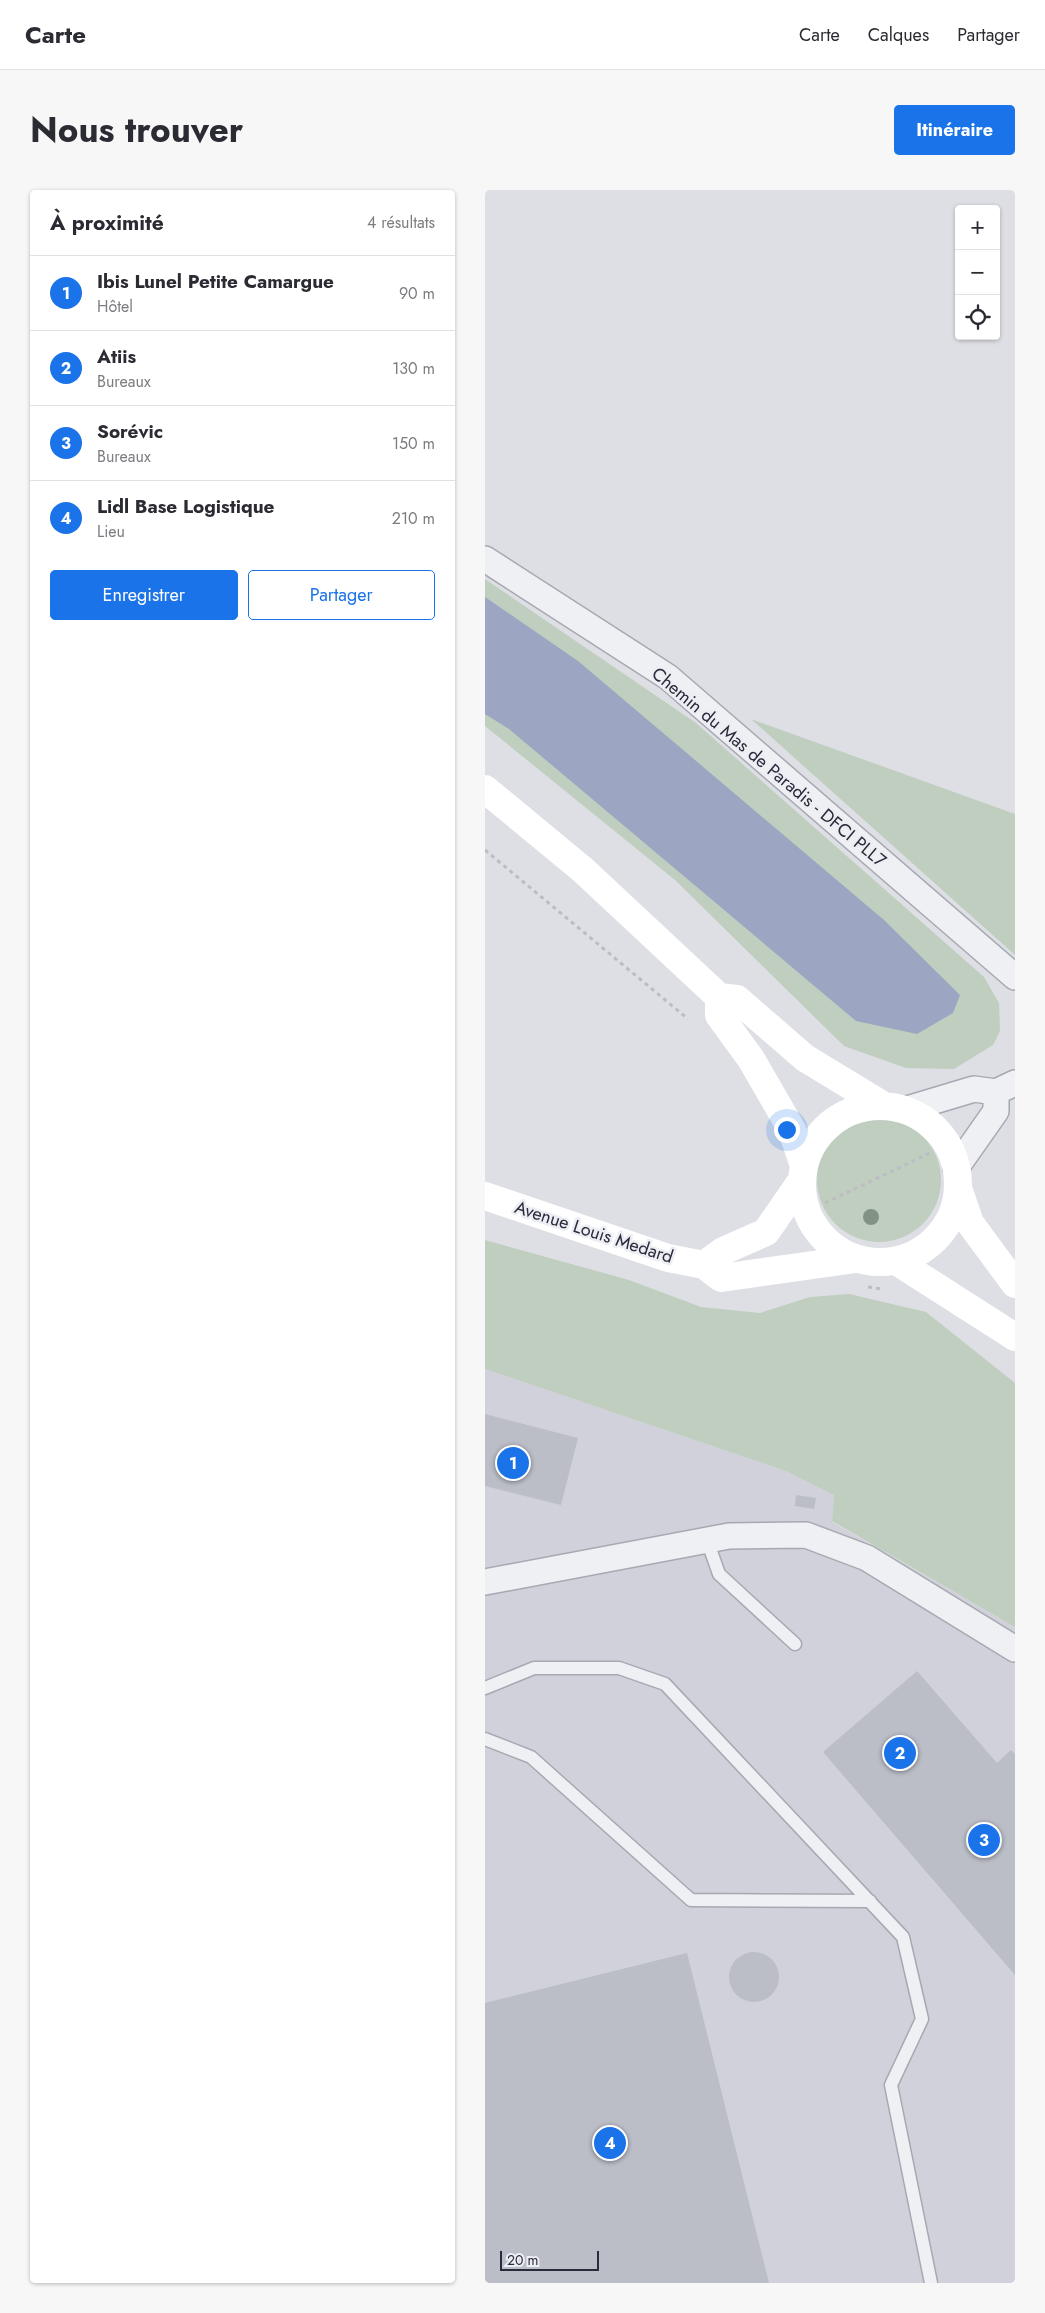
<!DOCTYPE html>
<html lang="fr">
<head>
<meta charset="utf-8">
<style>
  :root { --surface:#fff; --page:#f7f7f7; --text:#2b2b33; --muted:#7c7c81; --line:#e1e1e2; --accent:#1a73e8 }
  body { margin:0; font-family:Jost,sans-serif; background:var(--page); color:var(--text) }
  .controls { position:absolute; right:15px; top:15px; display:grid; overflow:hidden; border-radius:5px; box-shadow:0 1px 4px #0004 }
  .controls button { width:45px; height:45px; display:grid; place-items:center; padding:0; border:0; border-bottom:1px solid var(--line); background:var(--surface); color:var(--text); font:25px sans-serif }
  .scale { position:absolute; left:15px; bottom:12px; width:99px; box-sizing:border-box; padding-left:5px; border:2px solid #292b3a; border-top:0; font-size:14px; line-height:18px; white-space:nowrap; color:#292b3a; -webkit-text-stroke:4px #eceef3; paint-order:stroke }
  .you { position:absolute; left:301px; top:939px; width:18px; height:18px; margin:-12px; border:4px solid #fff; border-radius:50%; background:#1a73e8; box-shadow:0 0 0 8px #1a73e833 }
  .badge { display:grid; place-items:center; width:32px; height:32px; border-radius:50%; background:var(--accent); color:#fff; font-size:16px; font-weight:700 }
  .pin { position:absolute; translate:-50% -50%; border:2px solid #fff; box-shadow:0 1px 5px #0006 }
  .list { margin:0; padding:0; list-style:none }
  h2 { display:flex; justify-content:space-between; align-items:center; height:65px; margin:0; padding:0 20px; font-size:21px }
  h2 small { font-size:16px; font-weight:400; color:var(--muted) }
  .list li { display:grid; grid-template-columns:32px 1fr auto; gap:15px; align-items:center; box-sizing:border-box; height:75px; padding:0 20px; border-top:1px solid var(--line) }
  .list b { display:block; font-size:19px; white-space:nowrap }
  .list p { margin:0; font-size:16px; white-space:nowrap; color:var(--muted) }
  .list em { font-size:16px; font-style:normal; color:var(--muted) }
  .actions { display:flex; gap:10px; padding:15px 20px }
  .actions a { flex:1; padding:11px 0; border:1px solid var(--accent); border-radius:5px; text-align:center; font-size:18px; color:var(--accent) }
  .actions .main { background:var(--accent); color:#fff }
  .icon { flex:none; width:28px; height:28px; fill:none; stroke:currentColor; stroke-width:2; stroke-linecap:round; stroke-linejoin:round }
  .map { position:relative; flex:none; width:530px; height:2093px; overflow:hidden; border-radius:5px }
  header { display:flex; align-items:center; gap:30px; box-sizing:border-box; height:70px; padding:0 25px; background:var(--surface); border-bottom:1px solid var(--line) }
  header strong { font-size:24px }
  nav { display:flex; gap:28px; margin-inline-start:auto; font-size:18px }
  .intro { display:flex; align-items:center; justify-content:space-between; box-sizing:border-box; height:120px; padding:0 30px }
  h1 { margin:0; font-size:35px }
  .button { padding:12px 22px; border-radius:5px; background:var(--accent); color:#fff; font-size:18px; font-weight:700 }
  main { display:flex; gap:30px; padding:0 30px }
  aside { flex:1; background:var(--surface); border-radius:5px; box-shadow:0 1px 4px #0004 }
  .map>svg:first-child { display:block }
  .built { fill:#d0d1da }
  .green { fill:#c0cebf }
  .water { fill:#9ca5c2 }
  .building { fill:#bbbdc7 }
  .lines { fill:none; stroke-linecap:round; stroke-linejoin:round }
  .lane-casing { stroke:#a7a9b2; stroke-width:15 }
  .street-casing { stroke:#a7a9b2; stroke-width:28 }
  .path { stroke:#bcbdc4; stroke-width:3; stroke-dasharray:4 4; stroke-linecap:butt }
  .lane { stroke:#eff0f4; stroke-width:12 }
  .street { stroke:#eff0f4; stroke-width:25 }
  .secondary { stroke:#fff; stroke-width:28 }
  .tree { fill:#829386 }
  .labels { text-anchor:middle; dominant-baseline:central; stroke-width:5; stroke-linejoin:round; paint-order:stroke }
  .street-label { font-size:18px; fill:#292b3a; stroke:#eceef3 }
</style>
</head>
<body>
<header>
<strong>Carte</strong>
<nav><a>Carte</a><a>Calques</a><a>Partager</a></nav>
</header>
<div class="intro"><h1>Nous trouver</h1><a class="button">Itinéraire</a></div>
<main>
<aside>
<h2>À proximité<small>4 résultats</small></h2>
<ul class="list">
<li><span class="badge">1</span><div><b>Ibis Lunel Petite Camargue</b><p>Hôtel</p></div><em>90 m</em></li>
<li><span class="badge">2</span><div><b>Atiis</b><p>Bureaux</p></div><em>130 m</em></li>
<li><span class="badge">3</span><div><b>Sorévic</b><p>Bureaux</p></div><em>150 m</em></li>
<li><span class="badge">4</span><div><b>Lidl Base Logistique</b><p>Lieu</p></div><em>210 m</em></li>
</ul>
<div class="actions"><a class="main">Enregistrer</a><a>Partager</a></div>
</aside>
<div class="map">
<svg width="530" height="2093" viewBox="0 0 530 2093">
  <rect width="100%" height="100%" fill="#dddfe5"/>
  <path class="built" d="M0,1179l301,102 48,24 -2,27 183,105v656h-530z"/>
  <path class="green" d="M0,389l211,144 288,254 15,26 1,28 -7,14 -39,24 -48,-1 -62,-22 -169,-166 -190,-154z
    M266,529l264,95v141z
    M332 990a62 62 0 1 1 124 0a62 62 0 1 1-124 0Z
    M0,1050l144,40 72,27 59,6 50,-16 39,-3 77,18 89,71v244l-183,-106 2,-26 -48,-24 -301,-102z"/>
  <path class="water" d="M0,407l93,64 306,259 76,75 -7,18 -36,21 -61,-13 -347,-292 -24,-15z"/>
  <path class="building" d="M0,1224l93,24 -17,67 -76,-19z
    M311,1305l20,3 -2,11 -19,-3z
    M432,1481l80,92 14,-13 4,4v221l-192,-223z
    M244 1787a25 25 0 1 1 50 0a25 25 0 1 1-50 0Z
    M202,1763l82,330h-284v-280z"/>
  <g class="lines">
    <defs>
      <path id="lane" d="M222,1350l12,34 76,70
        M0,1498l49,-20h85l46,16 238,253 19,82 -31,66 40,198
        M0,1549l46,18 160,143 179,1"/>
      <path id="street" d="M0,369l183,118 347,300
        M511,902l19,-9
        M419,920l70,-21 22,3
        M471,978l40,-57v-19
        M0,1392l244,-46 77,-1 61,23 148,91"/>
    </defs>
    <use href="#lane" class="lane-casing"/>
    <use href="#street" class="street-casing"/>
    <path class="path" d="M0,660l203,169
      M340,1013l105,-50
      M383,1097l14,2"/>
    <use href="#lane" class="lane"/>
    <use href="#street" class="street"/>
    <path class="secondary" d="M0,599l98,81 136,127 18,2 68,59 79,48
      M234,807v18l32,44 41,71 11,33
      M317 994a78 78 0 1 1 156 0a78 78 0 1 1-156 0Z
      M473,998l12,35 45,61
      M0,1006l183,62 36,7 17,13 135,-19
      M411,1071l119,76
      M219,1075l19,-14 43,-19 36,-52"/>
  </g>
  <circle class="tree" cx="386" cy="1027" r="8"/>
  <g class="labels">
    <g class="street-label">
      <text transform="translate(284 577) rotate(40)">Chemin du Mas de Paradis - DFCI PLL7</text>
      <text transform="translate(109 1042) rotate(18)">Avenue Louis Medard</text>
    </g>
  </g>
</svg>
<div class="controls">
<button>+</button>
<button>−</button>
<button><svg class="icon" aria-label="locate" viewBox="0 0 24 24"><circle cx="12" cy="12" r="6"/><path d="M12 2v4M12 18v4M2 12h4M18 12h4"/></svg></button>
</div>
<div class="scale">20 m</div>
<div class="you"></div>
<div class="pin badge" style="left:28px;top:1273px">1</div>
<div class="pin badge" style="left:415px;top:1563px">2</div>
<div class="pin badge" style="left:499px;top:1650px">3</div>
<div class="pin badge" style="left:125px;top:1953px">4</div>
</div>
</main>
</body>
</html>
